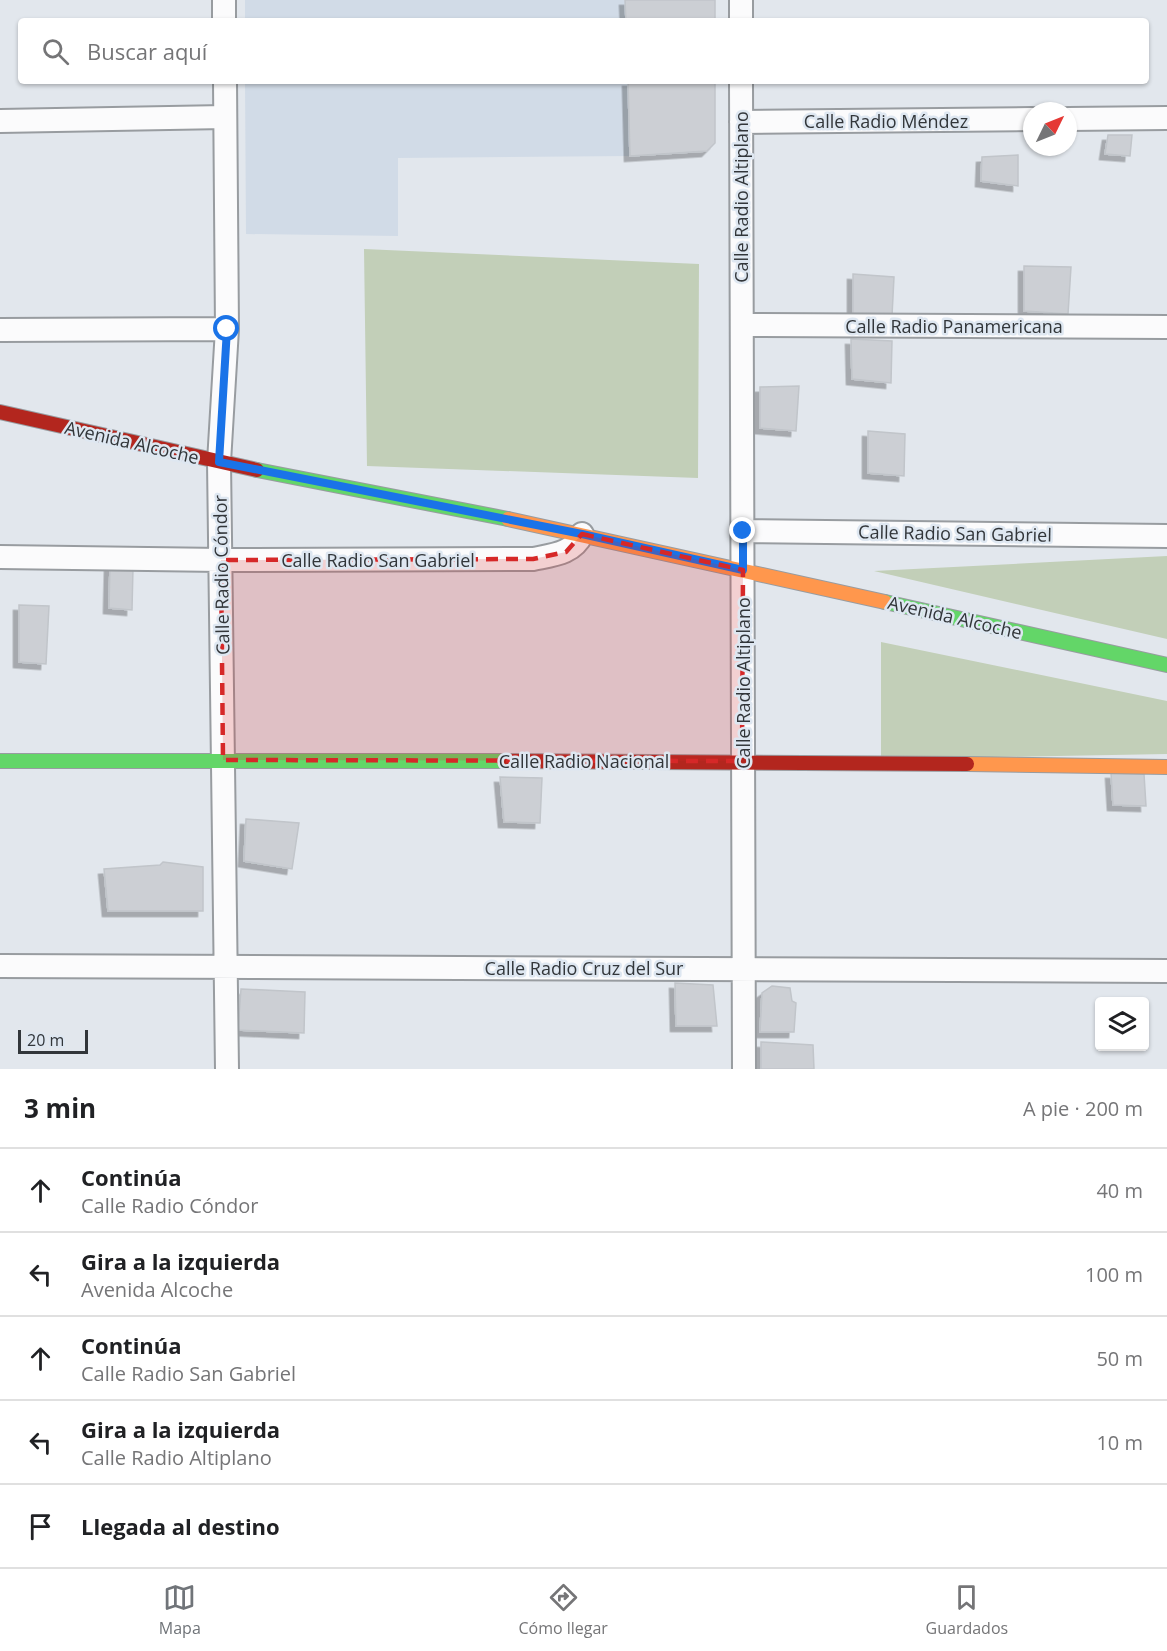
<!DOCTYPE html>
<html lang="es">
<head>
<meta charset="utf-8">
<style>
  :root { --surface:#fff; --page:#f6f6f6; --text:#202124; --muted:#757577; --line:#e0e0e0; --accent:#707479 }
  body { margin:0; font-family:"Open Sans",sans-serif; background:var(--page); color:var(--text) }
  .controls { position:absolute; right:18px; bottom:18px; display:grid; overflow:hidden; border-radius:6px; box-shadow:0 2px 4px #0004 }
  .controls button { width:54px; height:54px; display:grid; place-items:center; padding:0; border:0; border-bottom:2px solid var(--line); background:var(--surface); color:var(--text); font:30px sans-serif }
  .compass { position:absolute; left:1023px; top:102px; width:54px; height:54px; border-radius:50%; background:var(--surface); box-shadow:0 2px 4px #0004; rotate:47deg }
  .scale { position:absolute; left:18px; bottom:15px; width:70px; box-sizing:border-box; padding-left:6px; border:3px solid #32363a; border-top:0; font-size:16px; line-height:21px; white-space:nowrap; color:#32363a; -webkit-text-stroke:4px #dee7f1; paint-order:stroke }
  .stop { position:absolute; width:18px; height:18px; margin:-14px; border:4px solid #1a73e8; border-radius:50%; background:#fff }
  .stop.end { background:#1a73e8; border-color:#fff; box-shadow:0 2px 6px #0008 }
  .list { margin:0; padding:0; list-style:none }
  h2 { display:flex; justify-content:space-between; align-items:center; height:78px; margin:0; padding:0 24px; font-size:26px }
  h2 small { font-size:20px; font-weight:400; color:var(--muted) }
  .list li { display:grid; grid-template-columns:39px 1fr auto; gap:18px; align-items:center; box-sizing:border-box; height:84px; padding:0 24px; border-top:2px solid var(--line) }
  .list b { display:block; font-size:22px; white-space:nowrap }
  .list p { margin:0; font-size:20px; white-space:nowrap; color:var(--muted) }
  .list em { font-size:20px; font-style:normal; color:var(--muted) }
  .icon { flex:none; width:33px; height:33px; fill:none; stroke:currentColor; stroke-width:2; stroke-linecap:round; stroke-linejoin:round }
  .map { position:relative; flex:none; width:1167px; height:1069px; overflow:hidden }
  .search { position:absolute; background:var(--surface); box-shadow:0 2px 4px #0004; left:18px; right:18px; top:18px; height:66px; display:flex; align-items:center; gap:15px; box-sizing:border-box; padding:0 21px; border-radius:6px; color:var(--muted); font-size:22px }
  .sheet { height:498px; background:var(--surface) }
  nav { display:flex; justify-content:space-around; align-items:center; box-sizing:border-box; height:84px; border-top:2px solid var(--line); background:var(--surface); font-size:16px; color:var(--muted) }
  nav a { display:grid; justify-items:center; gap:3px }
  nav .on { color:var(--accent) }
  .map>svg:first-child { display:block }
  .built { fill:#d1dbe7 }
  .green { fill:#c2cfb8 }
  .building { fill:#cccfd4; stroke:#c1c5ca; stroke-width:1.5; filter:url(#shadow) }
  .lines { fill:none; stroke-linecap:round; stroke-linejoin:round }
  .street-casing { stroke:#989ca0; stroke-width:26 }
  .fast-casing { stroke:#989ca0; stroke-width:16 }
  .slow-casing { stroke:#989ca0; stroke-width:16 }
  .jam-casing { stroke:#989ca0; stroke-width:16 }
  .street { stroke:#fbfbfc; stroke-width:22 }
  .fast { stroke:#63d668; stroke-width:14 }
  .slow { stroke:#ff974d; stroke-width:14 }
  .jam { stroke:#b3261e; stroke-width:14 }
  .route { stroke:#1a73e8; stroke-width:8 }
  .marked { fill:#d62828; fill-opacity:0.2; stroke:#d62828; stroke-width:4.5; stroke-dasharray:12 8; stroke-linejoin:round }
  .labels { text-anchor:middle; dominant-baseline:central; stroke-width:5; stroke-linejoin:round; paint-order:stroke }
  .street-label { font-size:18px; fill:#32363a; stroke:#dee7f1 }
</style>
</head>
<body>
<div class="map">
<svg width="1167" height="1069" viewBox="0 0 1167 1069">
  <defs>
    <filter id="shadow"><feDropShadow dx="-5.5" dy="5.5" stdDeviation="0" flood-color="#0004"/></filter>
  </defs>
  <rect width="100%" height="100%" fill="#e2e7ed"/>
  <path class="built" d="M245,0h380l1,21h-381z
    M245,81h383l2,75 -232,2v78l-152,-2z"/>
  <path class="green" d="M364,249l335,15 -1,214 -331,-12z
    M1167,556v83l-293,-68z
    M881,642l286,59v53l-286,5z"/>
  <path class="building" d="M625,0h90v21h-89z
    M628,81h87v62l-8,8 -77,5z
    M1108,135h24l-2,21 -25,-2z
    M1018,155v31l-37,-5 1,-24z
    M1024,266l47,1 -3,47 -44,-3z
    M853,274l41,3 -2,39 -39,-1z
    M851,339l41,2 -1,42 -39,-4z
    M799,386l-3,45 -36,-3v-41z
    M868,431l37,3 -1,42 -36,-3z
    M110,565l23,3 -1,42 -23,-2z
    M19,605l30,1 -3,58 -27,-2z
    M1111,773l33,1 2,32 -33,-1z
    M500,777l42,1 -2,45 -36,-1z
    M246,819l53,4 -7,46 -48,-8z
    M163,862l40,5v44h-95l-4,-42 56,-4z
    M675,983l38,2 4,41h-41z
    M772,986l18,2 2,13 4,2 -2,29h-34l2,-39z
    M241,989l64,3 -1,41 -66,-3z
    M761,1042l52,3 1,24h-53z"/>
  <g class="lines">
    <defs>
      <path id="street" d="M224,0v21
        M741,21v-21
        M225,81l2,248 -8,133 8,607
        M741,81l3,988
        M1068,119l99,-1
        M0,121l225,-4
        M741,122l291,-3
        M742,325l425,2
        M0,330l227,-1
        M743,531l424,5
        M0,557l221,3 312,-1c19,-4 40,-5 49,-25
        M0,966l1167,5"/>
      <path id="fast" d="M257,470l251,49
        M885,602l282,63
        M0,761h504"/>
      <path id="slow" d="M508,519l377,83
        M967,764l200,3"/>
      <path id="jam" d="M0,412l257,58
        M504,761l463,3"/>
    </defs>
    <use href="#street" class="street-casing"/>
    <use href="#fast" class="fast-casing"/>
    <use href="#slow" class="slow-casing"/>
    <use href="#jam" class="jam-casing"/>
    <use href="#street" class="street"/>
    <use href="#fast" class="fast"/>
    <use href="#slow" class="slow"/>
    <use href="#jam" class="jam"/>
  </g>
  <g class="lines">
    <path class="route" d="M227,329l-8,133 363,72 161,36v-39"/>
  </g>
  <path class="marked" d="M582,534l161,36 -1,191 -519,-1 -2,-200 312,-1 33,-7z"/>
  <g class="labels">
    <g class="street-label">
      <text x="886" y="121">Calle Radio Méndez</text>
      <text transform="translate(741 197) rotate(-90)">Calle Radio Altiplano</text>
      <text x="954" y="326">Calle Radio Panamericana</text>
      <text transform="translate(132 442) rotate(13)">Avenida Alcoche</text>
      <text transform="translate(955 533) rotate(1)">Calle Radio San Gabriel</text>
      <text x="378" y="560">Calle Radio San Gabriel</text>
      <text transform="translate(221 575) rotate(-91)">Calle Radio Cóndor</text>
      <text transform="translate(955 617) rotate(13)">Avenida Alcoche</text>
      <text transform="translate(743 683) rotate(-90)">Calle Radio Altiplano</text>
      <text x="584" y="761">Calle Radio Nacional</text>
      <text x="584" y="968">Calle Radio Cruz del Sur</text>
    </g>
  </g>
</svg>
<div class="controls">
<button><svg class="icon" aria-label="layers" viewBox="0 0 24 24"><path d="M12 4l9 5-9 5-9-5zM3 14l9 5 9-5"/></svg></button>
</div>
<svg class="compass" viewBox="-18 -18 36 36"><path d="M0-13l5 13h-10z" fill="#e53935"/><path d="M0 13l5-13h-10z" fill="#757577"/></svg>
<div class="scale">20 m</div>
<div class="stop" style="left:227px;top:329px"></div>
<div class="stop end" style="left:743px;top:531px"></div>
<div class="search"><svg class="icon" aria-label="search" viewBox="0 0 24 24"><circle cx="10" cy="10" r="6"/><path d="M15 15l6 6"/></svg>Buscar aquí</div>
</div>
<section class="sheet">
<h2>3 min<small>A pie · 200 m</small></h2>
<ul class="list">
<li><svg class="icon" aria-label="ahead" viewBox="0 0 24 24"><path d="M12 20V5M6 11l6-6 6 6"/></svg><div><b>Continúa</b><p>Calle Radio Cóndor</p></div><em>40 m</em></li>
<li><svg class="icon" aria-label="left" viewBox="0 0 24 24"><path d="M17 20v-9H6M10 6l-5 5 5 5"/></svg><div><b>Gira a la izquierda</b><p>Avenida Alcoche</p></div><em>100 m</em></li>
<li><svg class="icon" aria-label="ahead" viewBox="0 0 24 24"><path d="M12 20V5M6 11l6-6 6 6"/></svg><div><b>Continúa</b><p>Calle Radio San Gabriel</p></div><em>50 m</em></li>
<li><svg class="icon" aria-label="left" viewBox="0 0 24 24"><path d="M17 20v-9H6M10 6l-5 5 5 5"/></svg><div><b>Gira a la izquierda</b><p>Calle Radio Altiplano</p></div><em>10 m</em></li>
<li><svg class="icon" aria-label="arrive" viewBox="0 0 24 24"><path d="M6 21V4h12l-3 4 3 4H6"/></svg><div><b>Llegada al destino</b></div></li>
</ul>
</section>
<nav>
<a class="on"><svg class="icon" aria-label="map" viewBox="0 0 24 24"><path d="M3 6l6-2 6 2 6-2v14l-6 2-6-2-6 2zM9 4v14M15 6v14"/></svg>Mapa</a>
<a><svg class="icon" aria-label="directions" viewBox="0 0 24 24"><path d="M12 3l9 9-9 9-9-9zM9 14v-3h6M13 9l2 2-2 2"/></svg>Cómo llegar</a>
<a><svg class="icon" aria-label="saved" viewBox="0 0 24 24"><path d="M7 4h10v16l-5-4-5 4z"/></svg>Guardados</a>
</nav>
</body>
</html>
